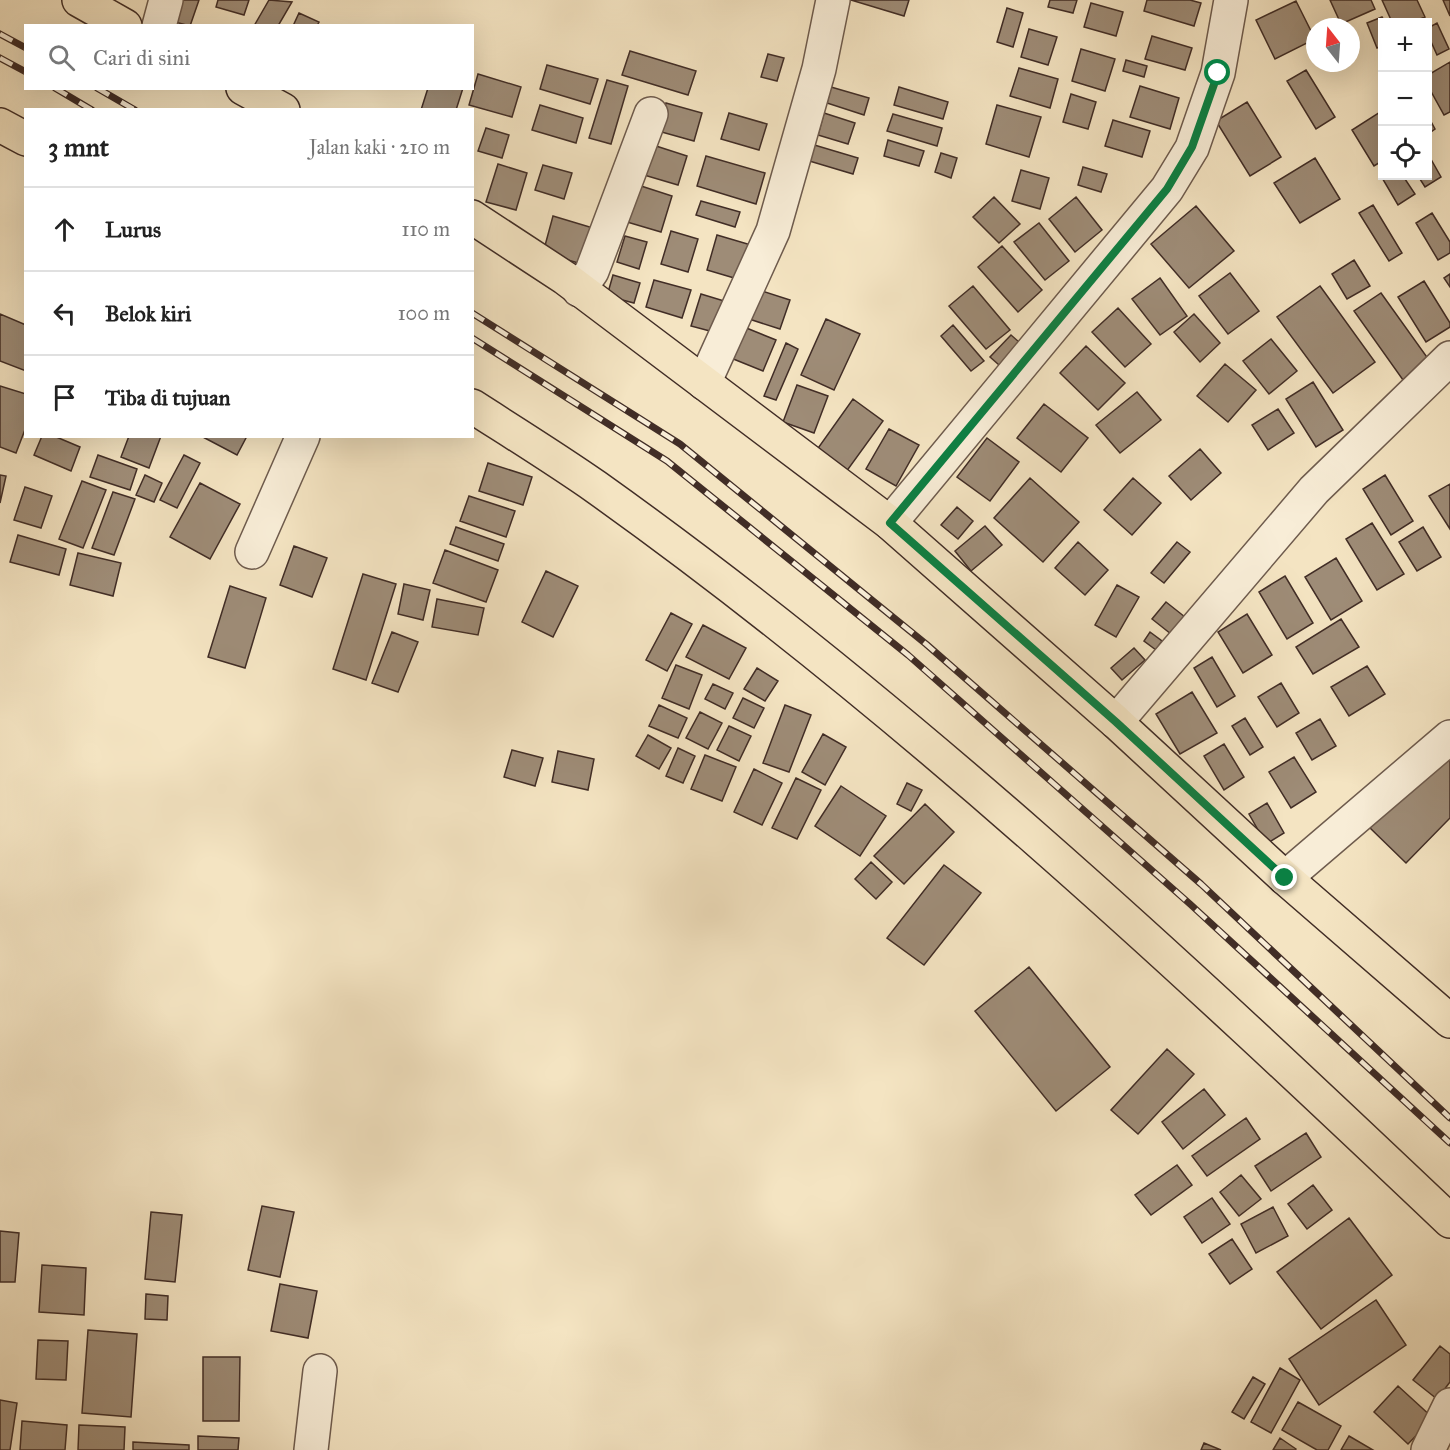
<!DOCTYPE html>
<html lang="id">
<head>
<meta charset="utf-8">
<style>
  :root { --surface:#fff; --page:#f2f2f2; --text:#222; --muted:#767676; --line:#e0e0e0 }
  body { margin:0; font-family:"IM FELL Great Primer",serif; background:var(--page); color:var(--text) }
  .controls { position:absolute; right:18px; top:18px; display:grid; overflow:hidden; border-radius:0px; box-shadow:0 6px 24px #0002 }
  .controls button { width:54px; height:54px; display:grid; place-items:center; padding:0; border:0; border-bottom:2px solid var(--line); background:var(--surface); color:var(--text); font:30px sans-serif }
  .compass { position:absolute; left:1306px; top:18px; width:54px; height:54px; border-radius:50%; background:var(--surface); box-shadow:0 6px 24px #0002; rotate:343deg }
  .stop { position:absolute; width:18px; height:18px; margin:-14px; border:4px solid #0b8043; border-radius:50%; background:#fff }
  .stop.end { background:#0b8043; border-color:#fff; box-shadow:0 2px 6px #0008 }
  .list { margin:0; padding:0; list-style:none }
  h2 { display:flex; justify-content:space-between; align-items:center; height:78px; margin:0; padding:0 24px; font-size:26px }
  h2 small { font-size:20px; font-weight:400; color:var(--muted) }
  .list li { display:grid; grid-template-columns:39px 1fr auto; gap:18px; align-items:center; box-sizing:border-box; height:84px; padding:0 24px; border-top:2px solid var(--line) }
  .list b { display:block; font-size:22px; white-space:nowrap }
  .list em { font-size:20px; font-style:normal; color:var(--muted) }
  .icon { flex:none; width:33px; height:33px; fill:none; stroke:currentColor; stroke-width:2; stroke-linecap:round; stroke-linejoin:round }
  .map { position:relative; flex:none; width:1450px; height:1450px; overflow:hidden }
  .search { position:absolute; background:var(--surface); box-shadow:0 6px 24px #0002; left:24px; top:24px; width:450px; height:66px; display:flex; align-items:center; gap:15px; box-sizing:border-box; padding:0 21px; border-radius:0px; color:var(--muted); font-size:22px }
  .panel { position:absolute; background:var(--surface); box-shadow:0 6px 24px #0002; left:24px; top:108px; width:450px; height:330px; border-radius:0px }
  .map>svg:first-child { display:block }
  .building { fill:#9e8c77; stroke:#412d26; stroke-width:1.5 }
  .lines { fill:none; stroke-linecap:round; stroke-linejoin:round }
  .minor-casing { stroke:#6e5b4d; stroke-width:36 }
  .major-casing { stroke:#412d26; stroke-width:36 }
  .minor { stroke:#f8edd7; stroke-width:33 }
  .major { stroke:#f4e4c2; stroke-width:33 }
  .rail-casing { stroke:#412d26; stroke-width:7 }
  .rail { stroke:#f8edd7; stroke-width:4.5; stroke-dasharray:14; stroke-linecap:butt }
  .route { stroke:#0b8043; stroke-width:8 }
</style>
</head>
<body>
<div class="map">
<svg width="1450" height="1450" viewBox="0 0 1450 1450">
  <rect width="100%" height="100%" fill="#f4e4c2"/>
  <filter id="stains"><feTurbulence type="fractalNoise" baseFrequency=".00333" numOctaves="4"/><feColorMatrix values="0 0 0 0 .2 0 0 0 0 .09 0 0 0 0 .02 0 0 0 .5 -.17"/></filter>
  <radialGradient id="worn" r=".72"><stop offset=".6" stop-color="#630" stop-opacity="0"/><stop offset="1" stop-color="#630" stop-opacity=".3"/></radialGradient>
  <path class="building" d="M171,0h28l-9,26 -26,-7z
    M218,0h31l-5,15 -28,-8z
    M269,0l23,2 -14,24h-24z
    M851,0h58l-5,16z
    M1050,0h27l-4,13 -25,-6z
    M1147,0h43l11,3 -7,23 -50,-15z
    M1330,0h41l4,9 -34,15z
    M1382,0h35l8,17 -12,5h-21z
    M1443,0h7v16z
    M1296,1l19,38 -40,20 -19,-39z
    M1091,3l32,9 -7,24 -32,-9z
    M1007,8l16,5 -10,34 -16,-5z
    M299,13l20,9 -2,4h-24z
    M1382,17l3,5h-3v24l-5,2 -10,-25z
    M1437,23l12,26 -12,6 -9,-20v-7z
    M1029,29l28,8 -9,28 -27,-8z
    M1152,36l40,12 -7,22 -40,-11z
    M1081,49l34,10 -10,32 -33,-10z
    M630,51l66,20 -8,24 -66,-20z
    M768,54l16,4 -7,23 -16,-4z
    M1126,60l21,6 -3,11 -21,-6z
    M1450,62v50l-6,3 -16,-29v-11z
    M547,65l51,14 -8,25 -50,-15z
    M1019,68l39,11 -8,29 -40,-12z
    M1306,70l29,47 -19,12 -29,-48z
    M478,74l43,13 -9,30 -43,-12z
    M607,80l21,6 -17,58 -22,-6z
    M1140,86l39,12 -9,31 -40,-12z
    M831,87l38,11 -5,17 -37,-12z
    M899,87l49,15 -5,17 -49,-14z
    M428,88h35l-7,22h-35z
    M1071,94l25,8 -8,27 -25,-7z
    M1247,102l34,55 -31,19 -34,-55z
    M666,103l36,10 -8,28 -36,-10z
    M540,105l43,13 -7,25 -44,-13z
    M997,105l44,12 -12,40 -43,-13z
    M1380,112l2,5v44l-8,5 -22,-36z
    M729,113l38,11 -8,26 -38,-11z
    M824,113l31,10 -7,21 -30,-9z
    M893,114l49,14 -5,18 -50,-15z
    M1428,116l7,13 -7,5z
    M1113,120l37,11 -8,26 -37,-11z
    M486,128l23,7 -7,23 -24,-7z
    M888,140l36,11 -5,15 -35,-10z
    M811,144l47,14 -5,16 -47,-14z
    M653,145l34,11 -9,29 -34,-10z
    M941,153l16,5 -6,20 -16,-6z
    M1428,154l13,23 -16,10 -7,-11h10z
    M706,156l59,17 -9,31 -59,-18z
    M1315,158l25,41 -40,24 -26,-40z
    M498,164l29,9 -11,37 -30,-8z
    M543,165l29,8 -8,26 -29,-9z
    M1083,167l24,7 -6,18 -23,-7z
    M1021,170l28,8 -9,31 -28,-8z
    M1381,176h22l12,18 -17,11z
    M638,185l34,11 -11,36 -34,-10z
    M994,197l26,27 -21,19 -26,-26z
    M1076,197l26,33 -27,22 -26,-33z
    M701,201l39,11 -5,15 -39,-12z
    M1373,205l29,48 -13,8 -30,-48z
    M1196,206l38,45 -45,37 -38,-44z
    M1432,213l18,29v11l-12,7 -22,-37z
    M553,216l40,12 -11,36 -39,-11z
    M1039,223l30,38 -24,19 -31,-38z
    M671,231l27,8 -10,33 -27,-8z
    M717,235l34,10 -10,35 -34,-10z
    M625,236l22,6 -8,27 -22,-7z
    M1002,246l40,44 -24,22 -40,-45z
    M1354,260l16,26 -23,13 -15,-25z
    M1230,273l29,38 -31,23 -29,-38z
    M1450,274v13l-6,-9z
    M613,275l27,8 -6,20 -27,-7z
    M1160,278l27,38 -27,19 -28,-36z
    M654,280l37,10 -9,28 -36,-11z
    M1424,281l26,42v4l-24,15 -28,-45z
    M973,286l37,44 -24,19 -37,-43z
    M1320,286l55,76 -42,31 -56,-76z
    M759,290l31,10 -10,29 -31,-10z
    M1381,293l48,67 -26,20 -49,-69z
    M701,294l33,10 -9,31 -34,-9z
    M1118,308l33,36 -26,23 -33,-35z
    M0,314l26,11v46l-26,-10z
    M1194,314l26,29 -20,19 -26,-30z
    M826,319l34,15 -26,56 -33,-15z
    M739,325l37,15 -13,31 -37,-15z
    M953,325l31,36 -13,10 -30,-35z
    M1011,335l16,14 -20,23 -17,-15z
    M1271,339l26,32 -28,23 -26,-33z
    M786,343l12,6 -22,51 -12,-4z
    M1086,346l39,37 -27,27 -38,-37z
    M1225,364l31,26 -28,32 -31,-26z
    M1313,382l30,48 -27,17 -30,-48z
    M797,385l31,11 -14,37 -31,-11z
    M0,386l26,8v33l-10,26 -16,-6z
    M1137,392l24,28 -41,33 -24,-28z
    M853,399l30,22 -37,51 -30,-21z
    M1044,404l44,34 -27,34 -44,-34z
    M1278,409l16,24 -26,17 -16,-25z
    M889,429l30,16 -23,41 -30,-17z
    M42,436h12l26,11 -9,24 -37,-16z
    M129,436h32l-12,32 -28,-11z
    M201,436h46l-10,19z
    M987,438l32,24 -29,39 -33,-24z
    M1200,449l21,24 -30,27 -22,-24z
    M98,455l39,14 -7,21 -40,-13z
    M184,455l16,8 -23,45 -17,-8z
    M488,463l44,14 -9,28 -44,-14z
    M0,475l6,1 -6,27z
    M145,475l17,8 -8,19 -18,-7z
    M1385,475l28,46 -22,14 -28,-46z
    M1030,478l49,44 -36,40 -49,-44z
    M1133,478l28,25 -29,32 -28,-25z
    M82,481l24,9 -23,58 -24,-9z
    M200,483l40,21 -30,55 -40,-22z
    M1450,484v45l-21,-33z
    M25,487l27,9 -11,32 -27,-8z
    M113,492l22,7 -21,56 -22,-7z
    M469,496l46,15 -9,26 -46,-16z
    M957,507l16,14 -15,18 -17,-14z
    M1372,523l32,51 -27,16 -31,-51z
    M985,526l17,19 -31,26 -16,-20z
    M456,527l48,17 -6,17 -48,-17z
    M1423,527l18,30 -24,14 -18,-29z
    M18,535l48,14 -7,26 -49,-13z
    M1078,542l30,28 -23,25 -30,-27z
    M1177,542l13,10 -26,31 -13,-10z
    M294,546l33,12 -15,39 -32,-12z
    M445,550l53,20 -12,32 -53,-19z
    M78,553l43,10 -8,33 -43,-11z
    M1336,558l26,43 -31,19 -26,-43z
    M546,571l32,15 -25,51 -31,-15z
    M363,574l33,10 -30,96 -33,-11z
    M1285,576l28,47 -26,16 -28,-47z
    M404,584l26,6 -7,30 -25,-6z
    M1117,585l22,12 -23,40 -21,-12z
    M230,586l36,12 -21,70 -37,-11z
    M437,599l47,9 -6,27 -46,-8z
    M1166,602l19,15 -14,17 -19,-15z
    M671,613l21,11 -25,47 -21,-11z
    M1247,614l25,41 -29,18 -25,-41z
    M1341,619l18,28 -46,27 -17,-27z
    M703,625l43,23 -17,31 -43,-22z
    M392,632l26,10 -20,50 -26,-9z
    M1150,632l12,9 -6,9 -12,-9z
    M1134,648l11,12 -23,20 -11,-12z
    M1212,657l23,39 -18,11 -23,-39z
    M676,665l26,10 -13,34 -27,-11z
    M1367,666l18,28 -36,22 -18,-29z
    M757,668l21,13 -13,20 -21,-12z
    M1281,683l18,30 -22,14 -19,-30z
    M713,684l20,9 -8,16 -20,-10z
    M1192,692l25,41 -37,21 -24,-40z
    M743,698l21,10 -10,20 -21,-10z
    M659,705l28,13 -9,20 -29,-12z
    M785,705l26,10 -22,57 -26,-9z
    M700,712l22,11 -14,26 -22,-11z
    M1245,718l18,29 -13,8 -18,-29z
    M1320,719l16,27 -24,14 -16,-27z
    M729,726l22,10 -12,25 -22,-11z
    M823,734l23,13 -21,38 -23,-13z
    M648,735l23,13 -12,21 -23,-13z
    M1224,744l20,33 -20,13 -20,-34z
    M1450,744v74l-44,45 -38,-37z
    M678,748l17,8 -12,27 -17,-7z
    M512,750l31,8 -8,28 -31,-9z
    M558,751l36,8 -6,31 -36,-8z
    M705,755l31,12 -14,34 -31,-12z
    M1294,757l22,35 -25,16 -22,-36z
    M754,769l28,14 -20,42 -28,-13z
    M796,778l25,12 -24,49 -25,-11z
    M907,783l15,7 -11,21 -14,-7z
    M841,786l45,30 -26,40 -45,-30z
    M1267,803l17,30 -18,11 -17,-30z
    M925,804l29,28 -50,52 -30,-28z
    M871,862l21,20 -16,17 -21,-20z
    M944,865l37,28 -57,72 -37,-27z
    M1029,967l81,100 -54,44 -81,-100z
    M1167,1049l27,25 -56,60 -27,-24z
    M1204,1089l21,26 -42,34 -21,-27z
    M1246,1118l14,21 -53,37 -15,-20z
    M1306,1133l15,24 -50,34 -16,-25z
    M1177,1165l15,20 -41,30 -16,-20z
    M1241,1175l20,24 -22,17 -19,-24z
    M1313,1185l19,25 -25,19 -19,-25z
    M1212,1198l18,26 -28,19 -18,-26z
    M262,1206l32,6 -14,65 -32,-7z
    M1273,1207l15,29 -32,17 -15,-29z
    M151,1212l31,3 -7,67 -30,-3z
    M1349,1218l43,57 -71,54 -44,-57z
    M0,1231l19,2 -4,49h-15z
    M1232,1239l20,30 -22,15 -21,-30z
    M42,1265l44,3 -2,47 -45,-3z
    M280,1284l37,7 -9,47 -37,-7z
    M146,1294l22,2 -1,24 -22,-1z
    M1376,1300l30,45 -87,60 -30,-46z
    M88,1330l49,4 -6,83 -49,-4z
    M38,1340l30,1 -2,39 -30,-1z
    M1440,1346l10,8v28l-13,17 -24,-19z
    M203,1357h37l-1,64h-36z
    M1280,1368l20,12 -29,53 -20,-11z
    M1253,1377l12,7 -21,35 -12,-7z
    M1398,1386l35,32 -25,26 -34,-32z
    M0,1400l17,3 -7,47h-10z
    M1298,1402l43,24 -13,24h-11l-35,-20z
    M22,1421l45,4 -2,25h-45z
    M79,1425l46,2 -1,23h-46z
    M198,1436l41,2 -1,12h-40z
    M1349,1436l24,14h-32z
    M1280,1438l16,11 -1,1h-22z
    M133,1442l56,3v5h-56z
    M1204,1443l17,7h-20z"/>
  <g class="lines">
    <defs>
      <path id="minor" d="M159,26l7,-26
        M579,290l13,-19 59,-157
        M704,383l69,-152 46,-162 14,-69
        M890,523l277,-334 25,-41 26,-75 13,-73
        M252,552l51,-116
        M1116,722l198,-232 136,-132
        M1285,878l165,-141
        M311,1450l9,-79
        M1428,1450l22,-45"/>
      <path id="major" d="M79,0l46,26
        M243,88l40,22
        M0,125l26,14
        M472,217l93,61 325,245 226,199 169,156 165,143
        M472,406c42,27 84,53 124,81 306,218 582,476 854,734"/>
    </defs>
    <use href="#minor" class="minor-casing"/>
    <use href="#major" class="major-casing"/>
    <use href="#minor" class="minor"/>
    <use href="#major" class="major"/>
    <defs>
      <path id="rail" d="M0,34l26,14
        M0,58l26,14
        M55,88l37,22
        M97,88l38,22
        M472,313l208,131 246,200 275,240 249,234
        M472,338l195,123 241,194 282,249 260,239"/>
    </defs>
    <use href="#rail" class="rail-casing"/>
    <use href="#rail" class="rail"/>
  </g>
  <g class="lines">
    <path class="route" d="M1218,73l-26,74 -25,42 -277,334 226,199 169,156"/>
  </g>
  <rect width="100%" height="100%" filter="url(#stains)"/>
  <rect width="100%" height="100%" fill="url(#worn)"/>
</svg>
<div class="controls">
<button>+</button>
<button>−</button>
<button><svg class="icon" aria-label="locate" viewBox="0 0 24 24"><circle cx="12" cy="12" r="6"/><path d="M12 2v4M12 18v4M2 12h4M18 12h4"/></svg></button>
</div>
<svg class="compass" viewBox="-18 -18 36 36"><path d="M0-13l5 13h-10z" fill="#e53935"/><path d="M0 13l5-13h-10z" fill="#767676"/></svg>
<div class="stop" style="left:1218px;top:73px"></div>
<div class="stop end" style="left:1285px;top:878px"></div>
<div class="search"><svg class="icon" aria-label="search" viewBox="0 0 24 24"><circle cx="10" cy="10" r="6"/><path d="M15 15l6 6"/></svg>Cari di sini</div>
<section class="panel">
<h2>3 mnt<small>Jalan kaki · 210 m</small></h2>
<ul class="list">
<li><svg class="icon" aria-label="ahead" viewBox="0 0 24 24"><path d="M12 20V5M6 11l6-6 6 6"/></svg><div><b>Lurus</b></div><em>110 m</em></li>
<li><svg class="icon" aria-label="left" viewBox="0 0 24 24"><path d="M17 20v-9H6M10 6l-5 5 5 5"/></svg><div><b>Belok kiri</b></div><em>100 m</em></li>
<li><svg class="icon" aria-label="arrive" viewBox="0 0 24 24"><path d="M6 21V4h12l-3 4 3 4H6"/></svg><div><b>Tiba di tujuan</b></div></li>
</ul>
</section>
</div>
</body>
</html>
